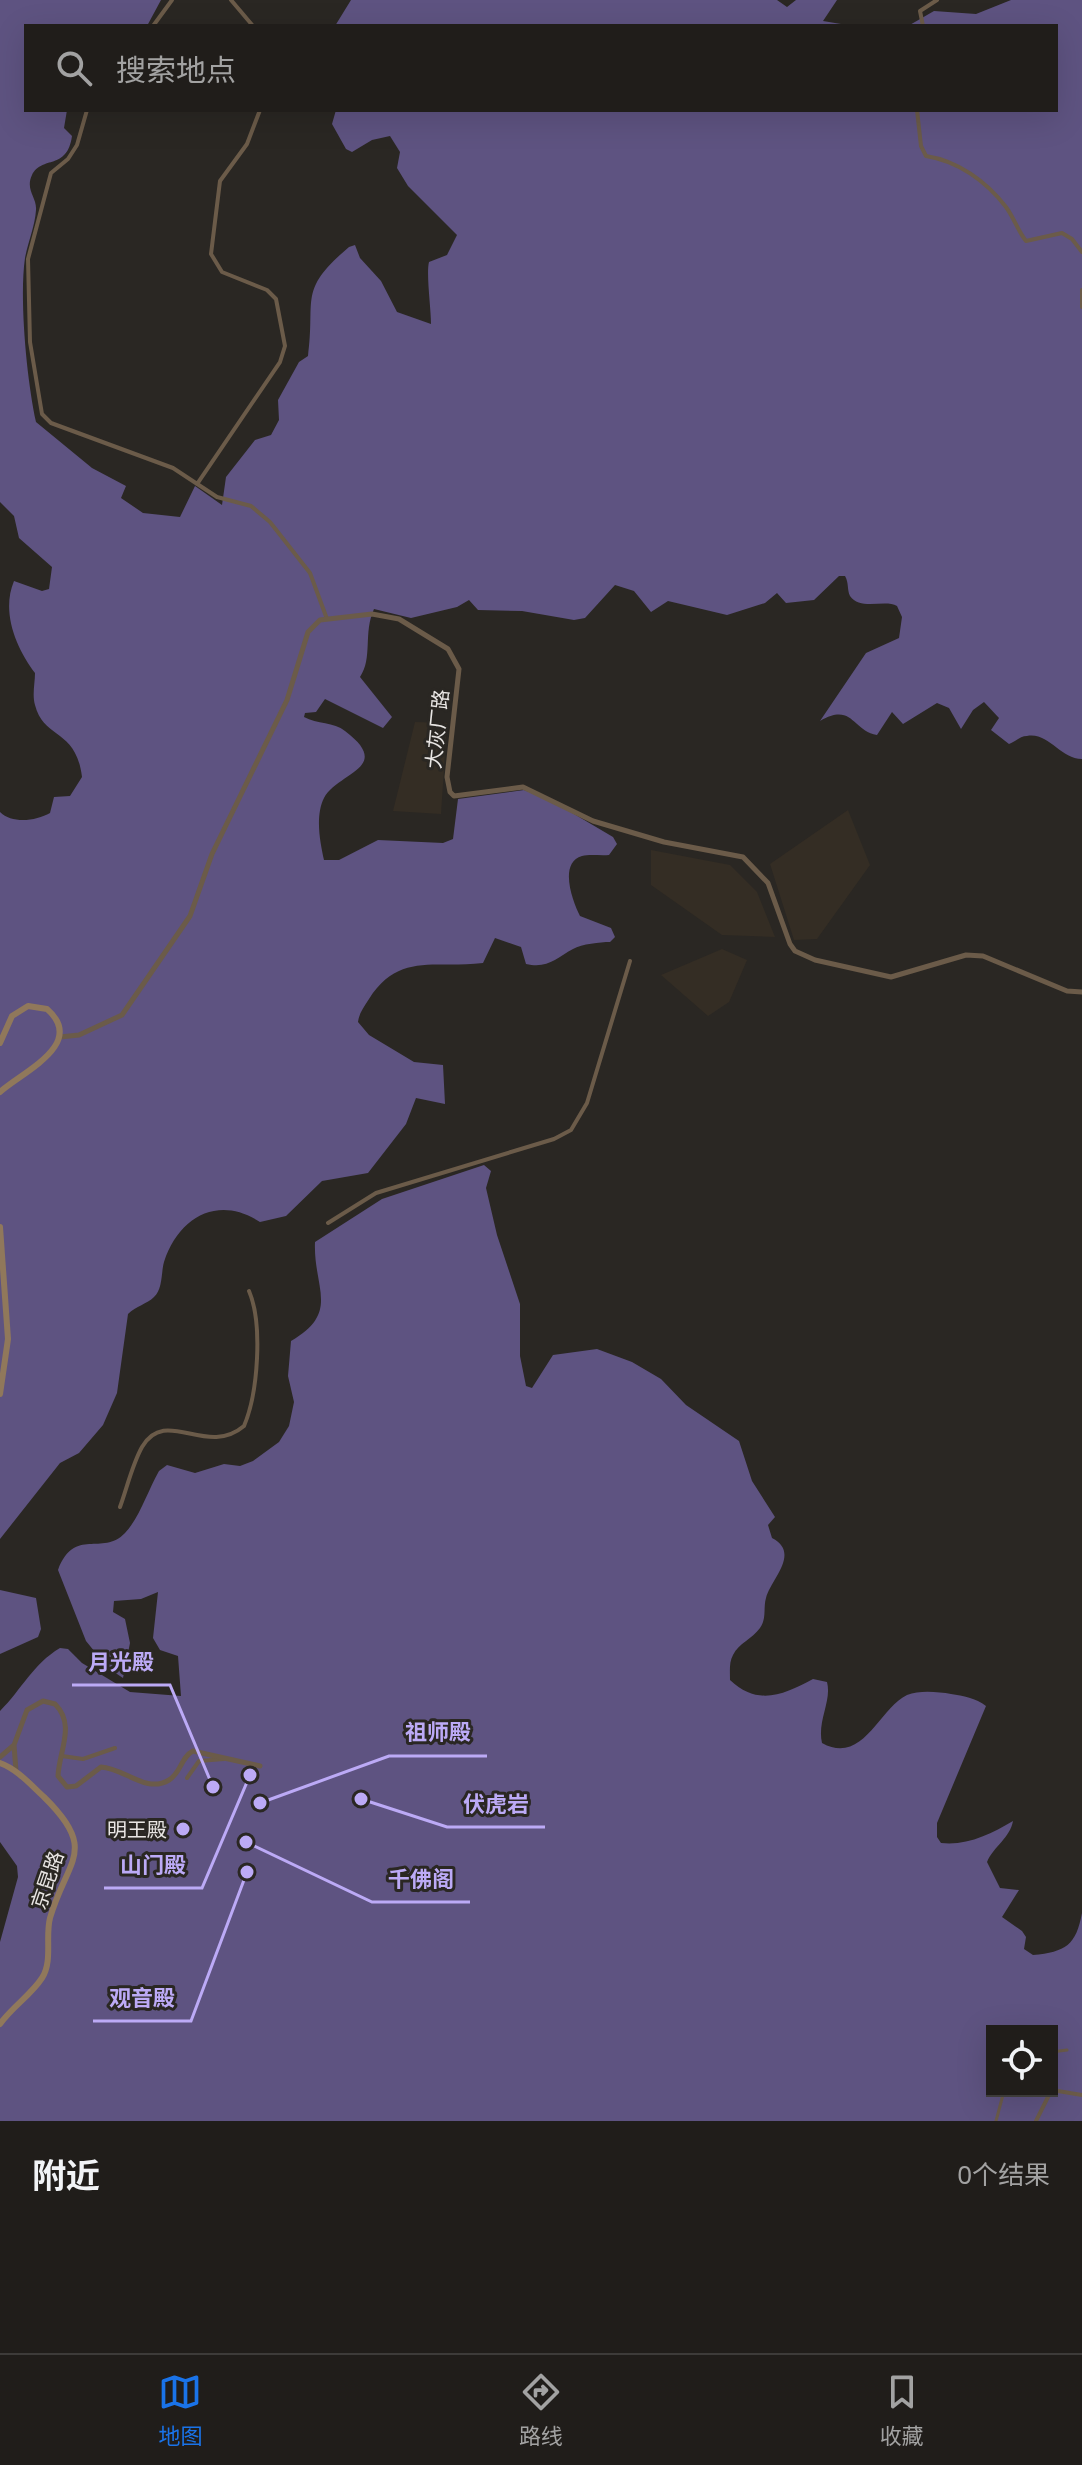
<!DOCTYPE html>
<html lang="zh">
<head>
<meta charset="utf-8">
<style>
  :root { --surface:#201d1a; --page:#282623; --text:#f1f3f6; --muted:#a2a2a2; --line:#3d3b39; --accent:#1a73e8 }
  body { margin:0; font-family:"Noto Sans","Noto Sans SC",sans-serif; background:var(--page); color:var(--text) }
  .controls { position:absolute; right:24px; bottom:24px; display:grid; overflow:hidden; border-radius:0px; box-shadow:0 8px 32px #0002 }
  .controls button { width:72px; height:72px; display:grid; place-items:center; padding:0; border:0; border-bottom:2px solid var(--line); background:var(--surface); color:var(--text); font:40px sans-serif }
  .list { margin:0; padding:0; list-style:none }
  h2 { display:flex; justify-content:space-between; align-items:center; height:104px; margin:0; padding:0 32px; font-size:34px }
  h2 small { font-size:26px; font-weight:400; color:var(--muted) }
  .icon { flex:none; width:44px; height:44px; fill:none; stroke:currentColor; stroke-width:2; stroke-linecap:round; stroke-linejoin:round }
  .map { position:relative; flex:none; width:1082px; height:2121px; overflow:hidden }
  .search { position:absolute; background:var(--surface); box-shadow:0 8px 32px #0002; left:24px; right:24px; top:24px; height:88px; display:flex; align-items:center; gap:20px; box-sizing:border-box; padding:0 28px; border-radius:0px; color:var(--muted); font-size:30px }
  .sheet { height:232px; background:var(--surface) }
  nav { display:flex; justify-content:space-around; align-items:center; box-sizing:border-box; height:112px; border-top:2px solid var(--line); background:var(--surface); font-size:22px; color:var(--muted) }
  nav a { display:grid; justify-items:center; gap:4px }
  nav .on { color:var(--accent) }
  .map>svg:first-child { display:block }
  .built { fill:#342d24 }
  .forest { fill:#5e5381; fill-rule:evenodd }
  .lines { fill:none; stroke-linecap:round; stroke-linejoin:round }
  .pedestrian { stroke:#6b5b49; stroke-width:3 }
  .minor { stroke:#6b5b49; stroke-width:4 }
  .tertiary { stroke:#6b5b49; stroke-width:5 }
  .secondary { stroke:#90785b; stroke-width:6 }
  .poi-dot { fill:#bcaaf6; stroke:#2a2723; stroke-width:3 }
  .labels { text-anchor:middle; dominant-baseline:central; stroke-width:6; stroke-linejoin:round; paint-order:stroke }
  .street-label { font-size:20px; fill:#e9e6e4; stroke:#2a2723 }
  .poi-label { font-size:20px; fill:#e9e6e4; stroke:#2a2723; text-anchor:end }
  .leader { fill:none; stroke:#bcaaf6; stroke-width:3 }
  .callout-dot { fill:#bcaaf6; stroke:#2a2723; stroke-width:3 }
  .callout-label { font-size:22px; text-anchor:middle; font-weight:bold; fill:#bcaaf6; stroke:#2a2723; stroke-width:6; stroke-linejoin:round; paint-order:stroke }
</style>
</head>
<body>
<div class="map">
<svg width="1082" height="2121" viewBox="0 0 1082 2121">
  <rect width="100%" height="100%" fill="#2a2723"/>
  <path class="built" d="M415,722l32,1 -6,91 -48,-3z
    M848,810l22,55 -53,74 -23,1 -24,-76z
    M651,850l79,15 27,27 18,45 -53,-2 -71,-50z
    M722,949l25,11 -18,42 -21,14 -47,-41z"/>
  <path class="forest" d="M0,0h161l-14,26h-121v84h41l-3,18 8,8c-5,35 -30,19 -40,39 -7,15 5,22 4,35 -1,16 -8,32 -11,48 -6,41 2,123 11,164l56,46 34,18 -5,12 22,15 37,4 15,-31 27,19 4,-28 29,-37 16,-5 8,-15 -1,-20 21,-38 9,-6c8,-58 -11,-65 41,-109l6,-2 5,13 21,23 16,31 34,12c0,-16 -5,-50 -2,-62l18,-7 10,-20 -49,-49 -11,-18 3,-16 -10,-16 -18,4 -20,12 -6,-3 -14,-25 4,-14h720v-84h-148l26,-15 42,3 35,-14h71v759c-22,0 -33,-27 -55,-23 -7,0 -12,6 -18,8l-18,-14 8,-12 -15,-16 -11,8 -12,19 -12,-21 -12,-5 -34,21 -11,-12 -15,23c-25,-4 -24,-33 -57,-14l46,-68 33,-15 3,-21 -5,-11c-12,-7 -37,5 -47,-10 -3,-6 -1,-13 -5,-20h-6l-25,24 -28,3 -9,-10 -12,10 -38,12 -59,-14 -17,11 -17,-21 -19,-6 -30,33 -11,2 -52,-9 -44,-1 -9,-10 -12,7 -46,11 -37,-9c-11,24 -1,49 -14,68l32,40 -9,11 -58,-29 -9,13 -11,1 -1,4c13,7 30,5 41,14 49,37 -7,41 -21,67 -9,18 -4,44 0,62h15l39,-20 65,3 10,-4 5,-40 66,-9 28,11 61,36 4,7 -8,11c-8,1 -19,-1 -27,1 -24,7 -9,46 -2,60l31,12 4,9 -5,5c-10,0 -28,2 -37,7 -17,9 -25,20 -47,15l-5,-17 -26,-9 -12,25c-49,6 -84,-11 -114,36 -5,8 -10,14 -11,23l11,13 45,27 29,3 2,39 -29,-6 -10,26 -38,49 -46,8 -36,35 -26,6c-41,-27 -81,-6 -96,40 -3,10 -1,27 -10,35 -7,7 -18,9 -26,17l-11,79 -14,32 -24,28 -19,10 -60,76v-727c12,12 36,9 50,1l4,-16 16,-1 12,-19c-6,-49 -38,-37 -47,-72 -3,-10 0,-22 0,-32 -19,-25 -34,-61 -21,-92l28,10 7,-2 3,-22 -33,-29 -5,-22 -14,-14z
    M351,0h426l10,7 9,-7h41l-14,21 30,5h-518z
    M484,1165l7,6 -5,17 11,47 23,69v52l6,30 6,2 21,-33 44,-6 35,13 29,17 25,26 53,36 13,40 23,36 -7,8 4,13c29,15 -1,41 -6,60 -3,10 1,20 -6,30 -8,11 -21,15 -27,27 -4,7 -3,16 -3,25 28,27 55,14 83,-1l14,3c5,19 -10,39 -5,61 41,23 57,-35 85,-48 13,-5 31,-3 44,-1 12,2 25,4 35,12l-49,117v14l4,6c26,3 50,-9 72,-22 -3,17 -19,25 -26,41l13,26 19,2 -17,27 20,14 4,6 -2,12 9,6c33,-3 43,-10 49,-42v208h-1082v-179l18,-65 -1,-11 -17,-24v-131c22,-22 33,-47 60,-63l8,1 14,14 48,29 51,4 -3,-40 -18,-6 -7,-12 5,-46 -17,7 -27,2 -1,11 12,7 5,24 -7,35 -15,-10 -22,-27 -28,-71c17,-44 44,-13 67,-37 15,-16 23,-43 34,-62l8,-6 28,8 29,-9 16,2 13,-5 26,-19 10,-16 5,-24 -6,-26 3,-35c50,-29 22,-53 24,-99l67,-43zM992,2031h60v60h-60z
    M0,1590l36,8 5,31 -3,8 -38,17z"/>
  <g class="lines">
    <path class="pedestrian" d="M1052,2052l15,-2
      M996,2121l8,-30"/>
    <path class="minor" d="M231,0l22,26
      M153,26l19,-26
      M923,26l-3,-15 17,-11
      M87,110l-10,35 -9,14 -17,14 -23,86 2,83 12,72 9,9 122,45 44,29 34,9 19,16 40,51 17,46
      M917,110l4,36 5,10c32,5 60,25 80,51 8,11 12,24 20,34l36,-8 10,6 10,13
      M1082,290v17
      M197,484l83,-122 5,-16 -9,-47 -9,-9 -45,-18 -11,-18 9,-73 27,-37 13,-34
      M328,1223l48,-30 178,-54 17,-9 16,-27 43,-142
      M120,1507c7,-19 12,-42 22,-60 24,-41 64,11 102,-21 14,-33 19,-102 5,-135
      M62,1756l21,3 32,-11
      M187,1778l12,-17 25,-2
      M1052,2090l30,5
      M1036,2121l15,-30"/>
    <path class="tertiary" d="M60,1037l19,-2 43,-20 68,-99 22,-62 75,-154 21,-68 12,-12 52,-6 27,5 49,30 11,20 -12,108 3,15 4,4 69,-9 70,34 71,21 79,15 25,26 22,61 5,7 20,9 76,17 75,-22 17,1 84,35 15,1
      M14,1745l13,-35 16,-9 12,3c21,21 4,47 3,72l9,11 9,-1 25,-19c23,1 45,27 68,13 12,-7 12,-23 24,-29l67,15
      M0,1757l14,-12 2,26"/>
    <path class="secondary" d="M0,1043l12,-27 16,-10 19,3c40,35 -25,63 -47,83
      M0,1227l8,112 -8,55
      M0,1763c17,6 30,21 44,34 55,54 23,62 6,121 -5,19 3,43 -8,60 -11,17 -30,29 -42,46"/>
  </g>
  <circle class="poi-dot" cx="183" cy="1829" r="8"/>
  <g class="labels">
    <g class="street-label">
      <text transform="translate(437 729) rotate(-84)">大灰厂路</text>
      <text transform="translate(47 1880) rotate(-71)">京昆路</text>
    </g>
    <g class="poi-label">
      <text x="167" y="1829">明王殿</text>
    </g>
  </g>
  <path class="leader" d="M213 1787L170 1685H72M260 1803L389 1756H487M361 1799L447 1827H545M250 1775L202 1888H104M246 1842L372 1902H470M247 1872L191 2021H93"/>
  <g class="callout-dot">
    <circle cx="213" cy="1787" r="8"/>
    <circle cx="260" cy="1803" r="8"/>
    <circle cx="361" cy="1799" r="8"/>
    <circle cx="250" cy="1775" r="8"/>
    <circle cx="246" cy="1842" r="8"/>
    <circle cx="247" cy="1872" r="8"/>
  </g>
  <g class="callout-label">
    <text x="121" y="1670">月光殿</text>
    <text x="438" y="1740">祖师殿</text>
    <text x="496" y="1812">伏虎岩</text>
    <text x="153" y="1873">山门殿</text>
    <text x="421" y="1887">千佛阁</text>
    <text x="142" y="2006">观音殿</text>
  </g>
</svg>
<div class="controls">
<button><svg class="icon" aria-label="locate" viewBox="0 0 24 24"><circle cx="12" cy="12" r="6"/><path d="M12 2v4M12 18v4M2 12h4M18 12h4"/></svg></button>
</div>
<div class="search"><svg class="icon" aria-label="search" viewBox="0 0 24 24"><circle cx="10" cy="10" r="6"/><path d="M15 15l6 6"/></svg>搜索地点</div>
</div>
<section class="sheet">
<h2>附近<small>0个结果</small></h2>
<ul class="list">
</ul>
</section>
<nav>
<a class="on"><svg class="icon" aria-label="map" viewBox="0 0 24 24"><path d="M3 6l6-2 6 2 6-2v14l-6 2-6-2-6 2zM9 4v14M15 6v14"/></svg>地图</a>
<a><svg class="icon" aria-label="directions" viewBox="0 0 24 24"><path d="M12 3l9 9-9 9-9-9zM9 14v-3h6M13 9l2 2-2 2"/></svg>路线</a>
<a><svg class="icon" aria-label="saved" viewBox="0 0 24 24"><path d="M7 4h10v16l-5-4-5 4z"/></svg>收藏</a>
</nav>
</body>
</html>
